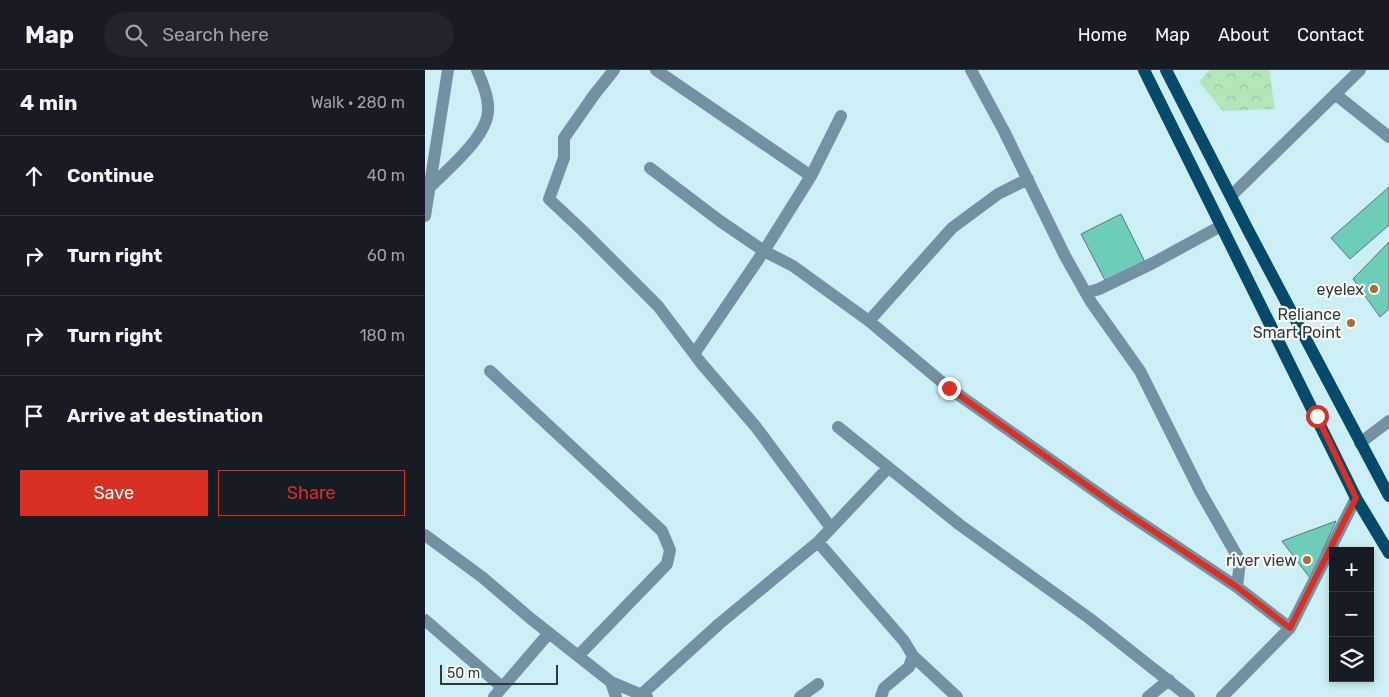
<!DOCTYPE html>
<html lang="en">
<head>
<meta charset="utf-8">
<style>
  :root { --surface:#171b24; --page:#20242c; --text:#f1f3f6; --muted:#9ea1a6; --line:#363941; --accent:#d93025 }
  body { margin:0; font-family:Rubik,sans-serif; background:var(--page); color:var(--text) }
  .controls { position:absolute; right:15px; bottom:15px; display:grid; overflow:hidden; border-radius:0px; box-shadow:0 2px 8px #0003 }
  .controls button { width:45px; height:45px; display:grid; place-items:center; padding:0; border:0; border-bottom:1px solid var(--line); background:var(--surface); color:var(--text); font:25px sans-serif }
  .scale { position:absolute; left:15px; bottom:12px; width:118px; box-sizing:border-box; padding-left:5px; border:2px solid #2c3a3c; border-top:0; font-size:14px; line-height:18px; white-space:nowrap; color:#2c3a3c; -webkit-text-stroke:4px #fff; paint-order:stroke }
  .stop { position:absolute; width:15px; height:15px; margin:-11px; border:4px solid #d93025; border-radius:50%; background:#fff }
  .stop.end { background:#d93025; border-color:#fff; box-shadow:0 1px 5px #0008 }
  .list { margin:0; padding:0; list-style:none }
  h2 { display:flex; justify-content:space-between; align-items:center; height:65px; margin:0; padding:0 20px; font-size:21px }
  h2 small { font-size:16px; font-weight:400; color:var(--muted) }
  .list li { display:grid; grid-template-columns:32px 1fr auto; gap:15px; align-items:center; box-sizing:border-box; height:80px; padding:0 20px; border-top:1px solid var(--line) }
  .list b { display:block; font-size:19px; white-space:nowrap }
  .list em { font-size:16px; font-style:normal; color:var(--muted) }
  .actions { display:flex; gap:10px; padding:15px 20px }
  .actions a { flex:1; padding:11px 0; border:1px solid var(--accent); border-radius:0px; text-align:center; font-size:18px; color:var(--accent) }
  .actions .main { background:var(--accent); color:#fff }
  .icon { flex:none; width:28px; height:28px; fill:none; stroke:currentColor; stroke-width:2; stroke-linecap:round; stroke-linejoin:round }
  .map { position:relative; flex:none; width:964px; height:627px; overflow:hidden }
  header { display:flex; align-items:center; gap:30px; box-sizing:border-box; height:70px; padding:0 25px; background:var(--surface); border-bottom:1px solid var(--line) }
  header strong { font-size:24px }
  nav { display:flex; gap:28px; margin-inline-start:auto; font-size:18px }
  .search { width:350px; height:45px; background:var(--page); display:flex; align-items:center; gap:12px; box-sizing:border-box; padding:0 18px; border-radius:28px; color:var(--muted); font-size:19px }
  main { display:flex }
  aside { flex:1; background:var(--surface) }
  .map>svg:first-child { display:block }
  .forest { fill:url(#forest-crowns) }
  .building { fill:#6ecdb9; stroke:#597870 }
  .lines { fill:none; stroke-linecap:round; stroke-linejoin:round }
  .minor { stroke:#7491a4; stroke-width:12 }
  .major { stroke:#054a6a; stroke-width:12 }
  .route { stroke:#d93025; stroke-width:6 }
  .poi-dot { fill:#ab6c33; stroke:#fff; stroke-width:2 }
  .labels { text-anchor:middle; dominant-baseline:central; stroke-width:4.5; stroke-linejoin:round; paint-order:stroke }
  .poi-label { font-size:16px; fill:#2c3a3c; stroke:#fff; text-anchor:end }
</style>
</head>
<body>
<header>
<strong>Map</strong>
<div class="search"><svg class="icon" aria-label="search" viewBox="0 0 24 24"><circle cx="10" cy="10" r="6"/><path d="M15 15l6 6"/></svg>Search here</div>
<nav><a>Home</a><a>Map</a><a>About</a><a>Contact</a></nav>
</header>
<main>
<aside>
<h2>4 min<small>Walk · 280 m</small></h2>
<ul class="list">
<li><svg class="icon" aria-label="ahead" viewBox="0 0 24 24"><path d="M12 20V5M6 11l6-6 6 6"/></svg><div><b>Continue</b></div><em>40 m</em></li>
<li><svg class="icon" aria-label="right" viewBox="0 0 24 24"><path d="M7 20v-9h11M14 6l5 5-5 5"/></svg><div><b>Turn right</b></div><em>60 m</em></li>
<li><svg class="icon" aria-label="right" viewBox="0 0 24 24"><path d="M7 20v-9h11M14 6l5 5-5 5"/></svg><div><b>Turn right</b></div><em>180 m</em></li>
<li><svg class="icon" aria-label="arrive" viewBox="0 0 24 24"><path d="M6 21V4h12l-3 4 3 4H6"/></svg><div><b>Arrive at destination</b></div></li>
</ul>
<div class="actions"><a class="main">Save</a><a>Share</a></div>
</aside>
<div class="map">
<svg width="964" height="627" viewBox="0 0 964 627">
  <defs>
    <pattern id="forest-crowns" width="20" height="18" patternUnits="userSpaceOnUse" patternTransform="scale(1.25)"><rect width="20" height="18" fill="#b2e6b9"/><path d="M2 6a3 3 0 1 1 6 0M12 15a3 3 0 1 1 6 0" fill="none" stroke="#99c6a0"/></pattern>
  </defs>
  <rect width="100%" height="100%" fill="#cbeff4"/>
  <path class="forest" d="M785,0h59l6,39 -52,2 -24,-29z"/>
  <path class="building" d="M964,117v38l-39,34 -19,-21z
    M696,144l25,50 -39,20 -26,-50z
    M964,172v67l-9,8 -27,-38z
    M911,451l-26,57 -28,-37z"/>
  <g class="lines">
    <path class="minor" d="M189,0l-20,25 -30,43v20l-15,41 34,32 75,75 43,57 55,64 75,101
      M231,0l155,106
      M546,0l33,61 61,125 26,46 49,69 60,120 40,70 -3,26
      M910,24l54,43
      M225,98l70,53 44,30 29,15 76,55 80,67 167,118 121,81 53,41 -68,69
      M5,117c18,-18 57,-50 58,-76 1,-14 -6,-29 -11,-41
      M806,126l129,-126
      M0,146l23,-146
      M661,223l13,-4 54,-26 68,-37
      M444,251l83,-93 46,-34 30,-15
      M269,284l70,-103 47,-75 30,-60
      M65,301l172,160 8,19 -3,14 -89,92
      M413,357l122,98 129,93 100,79
      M935,373l29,-22
      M0,465l57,42 48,41 81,64 36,15
      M393,472l86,99 9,15 -4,11 -25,21 -3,9
      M0,550l77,67
      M865,558l66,-130
      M488,586l44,41
      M186,612l5,15
      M217,624l77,-70 99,-82 70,-74
      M69,627l55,-64
      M375,627l18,-13
      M723,627l21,-17"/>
    <path class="major" d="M719,0l212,428 33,55
      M741,0l82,160 141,266"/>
  </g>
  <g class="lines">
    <path class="route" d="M524,318l167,118 121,81 53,41 66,-130 -39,-82"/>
  </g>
  <g class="poi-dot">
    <circle cx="949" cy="219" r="5"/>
    <circle cx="926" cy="253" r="5"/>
    <circle cx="882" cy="490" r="5"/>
  </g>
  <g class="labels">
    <g class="poi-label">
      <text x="939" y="219">eyelex</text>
      <text x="916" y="244">Reliance<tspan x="916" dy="18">Smart Point</tspan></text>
      <text x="872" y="490">river view</text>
    </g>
  </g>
</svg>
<div class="controls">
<button>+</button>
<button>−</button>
<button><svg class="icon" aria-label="layers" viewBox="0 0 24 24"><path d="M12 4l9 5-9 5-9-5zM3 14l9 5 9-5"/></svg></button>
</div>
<div class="scale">50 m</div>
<div class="stop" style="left:892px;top:346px"></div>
<div class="stop end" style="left:524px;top:318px"></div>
</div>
</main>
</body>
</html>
